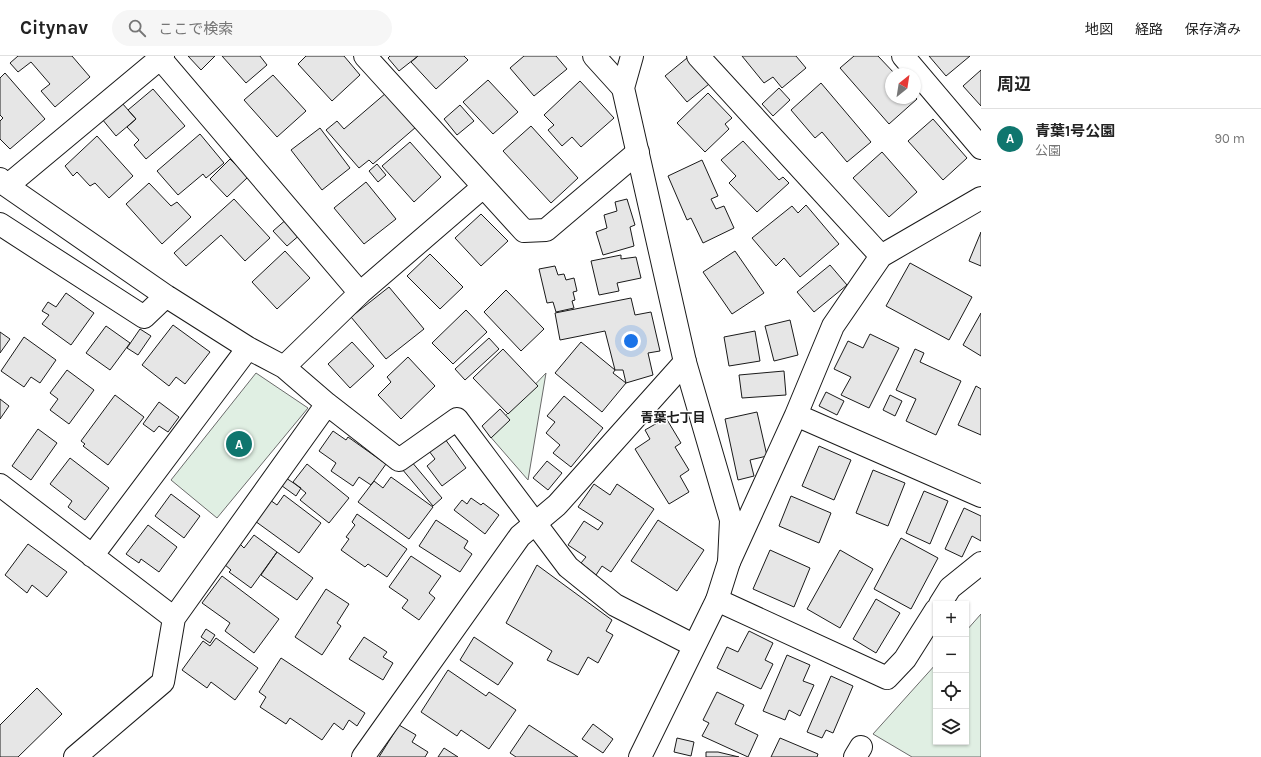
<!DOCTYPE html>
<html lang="ja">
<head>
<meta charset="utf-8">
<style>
  :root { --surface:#fff; --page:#f6f6f6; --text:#222; --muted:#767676; --line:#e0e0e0; --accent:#0f766e }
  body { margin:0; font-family:Karla,"Noto Sans JP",sans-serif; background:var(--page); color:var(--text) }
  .controls { position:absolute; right:12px; bottom:12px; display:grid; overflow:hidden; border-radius:0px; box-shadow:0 1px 3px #0004 }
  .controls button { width:36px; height:36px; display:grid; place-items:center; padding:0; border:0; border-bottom:1px solid var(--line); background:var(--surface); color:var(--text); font:20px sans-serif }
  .compass { position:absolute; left:885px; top:12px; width:36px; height:36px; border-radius:50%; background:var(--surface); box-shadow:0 1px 3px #0004; rotate:30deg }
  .you { position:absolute; left:631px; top:285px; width:14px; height:14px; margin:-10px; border:3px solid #fff; border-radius:50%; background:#1a73e8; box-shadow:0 0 0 6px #1a73e833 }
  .badge { display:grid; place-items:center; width:26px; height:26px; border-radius:50%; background:var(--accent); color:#fff; font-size:13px; font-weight:700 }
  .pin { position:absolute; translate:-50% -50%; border:2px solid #fff; box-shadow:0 1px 4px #0006 }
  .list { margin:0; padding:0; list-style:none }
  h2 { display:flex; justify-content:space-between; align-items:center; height:52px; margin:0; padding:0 16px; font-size:17px }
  h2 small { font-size:13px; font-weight:400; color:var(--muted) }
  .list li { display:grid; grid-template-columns:26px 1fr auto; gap:12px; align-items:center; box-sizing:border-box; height:60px; padding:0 16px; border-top:1px solid var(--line) }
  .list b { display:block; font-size:15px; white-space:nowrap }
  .list p { margin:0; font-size:13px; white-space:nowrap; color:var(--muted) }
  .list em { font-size:13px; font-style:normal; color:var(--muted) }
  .icon { flex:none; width:22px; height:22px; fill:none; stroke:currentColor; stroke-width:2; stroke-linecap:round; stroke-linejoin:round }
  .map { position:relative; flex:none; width:981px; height:701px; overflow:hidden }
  header { display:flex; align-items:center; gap:24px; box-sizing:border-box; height:56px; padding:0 20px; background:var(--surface); border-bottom:1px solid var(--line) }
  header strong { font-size:19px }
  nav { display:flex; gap:22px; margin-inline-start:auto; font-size:14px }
  .search { width:280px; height:36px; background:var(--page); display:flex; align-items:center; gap:10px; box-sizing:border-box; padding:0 14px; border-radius:22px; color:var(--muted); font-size:15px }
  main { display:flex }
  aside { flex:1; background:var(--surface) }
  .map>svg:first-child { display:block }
  .green { fill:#e0efe3; stroke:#6a6a6a }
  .building { fill:#e6e6e6; stroke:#1a1a1a }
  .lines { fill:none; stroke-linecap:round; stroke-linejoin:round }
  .minor-casing { stroke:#1a1a1a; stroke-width:24 }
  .tertiary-casing { stroke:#1a1a1a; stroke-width:24 }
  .minor { stroke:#fff; stroke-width:22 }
  .tertiary { stroke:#fff; stroke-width:22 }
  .labels { text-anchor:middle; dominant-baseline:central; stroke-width:3; stroke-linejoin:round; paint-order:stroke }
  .neighbourhood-label { font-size:13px; font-weight:bold; fill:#1a1a1a; stroke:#fff }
</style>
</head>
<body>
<header>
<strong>Citynav</strong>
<div class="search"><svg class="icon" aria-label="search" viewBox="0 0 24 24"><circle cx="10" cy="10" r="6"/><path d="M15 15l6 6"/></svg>ここで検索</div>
<nav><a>地図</a><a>経路</a><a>保存済み</a></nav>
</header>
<main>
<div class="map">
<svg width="981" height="701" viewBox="0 0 981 701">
  <rect width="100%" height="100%" fill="#fff"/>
  <path class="green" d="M256,317l52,35 -91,110 -46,-38z
    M546,317l-18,107 -40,-46z
    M981,558v143h-69l-39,-23 63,-70v78h30v-111z"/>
  <path class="building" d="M18,0h54l18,21 -35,30 -14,-16 9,-7 -19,-22 -13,10 -8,-9z
    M188,0h27l-14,14z
    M222,0h38l7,9 -21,18z
    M306,0h38l16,19 -28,26 -34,-37z
    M390,0h28l-19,15 -11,-13z
    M418,0h46l4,4 -32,29 -25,-27z
    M524,0h32l11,13 -33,27 -24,-28z
    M742,0h54l10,12 -24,20 -9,-11 -9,6z
    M854,0h24l17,18h-4v24h24v-1l2,2 -28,25 -49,-56z
    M929,0h41l-24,20z
    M687,2l22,26 -22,18 -22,-26z
    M981,14v36l-18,-20z
    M5,17l40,46 -35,30 -10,-10v-18l3,-3 -3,-3v-37z
    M273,19l33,36 -29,26 -33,-37z
    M488,24l30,32 -25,22 -30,-32z
    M580,25l34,37 -33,29 -9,-10 -10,9 -14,-16 6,-5 -10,-10z
    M821,27l50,59 -24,20 -25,-30 -7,6 -24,-28z
    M779,32l11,12 -17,16 -11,-12z
    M153,33l32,37 -39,33 -12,-14 5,-5 -12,-13 9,-8 -8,-9z
    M386,37l30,34 -43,37 -4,-4 -10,8 -33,-38 11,-9 7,8z
    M708,37l24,25 -7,6 4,5 -24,23 -28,-29z
    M122,47l14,16 -20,17 -14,-17z
    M460,49l14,16 -17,14 -13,-16z
    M933,63l34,39 -24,22 -35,-39z
    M531,70l47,52 -27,25 -48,-52z
    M320,72l30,40 -28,22 -31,-40z
    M200,78l24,29 -18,15 -3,-4 -25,21 -21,-24z
    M97,80l36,40 -24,22 -14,-15 -5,3 -13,-14 -4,4 -8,-10z
    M743,85l36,39 4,-3 6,6 -32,29 -28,-29 7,-7 -15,-16z
    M410,86l31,35 -27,25 -32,-36z
    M882,96l35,40 -28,25 -36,-39z
    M230,103l18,18 -21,20 -17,-18z
    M702,104l16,36 -7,3 5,10 8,-3 10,22 -31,15 -12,-25 -4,2 -19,-44z
    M377,108l9,11 -8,7 -9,-11z
    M366,126l30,37 -32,25 -30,-36z
    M149,127l22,23 6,-4 14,15 -29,27 -36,-40z
    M234,143l36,39 -25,23 -24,-26 -35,31 -12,-13z
    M627,143l8,26 -5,2 4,19 -31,9 -7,-23 11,-4 -3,-13 13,-4 -2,-9z
    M806,149l33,39 -39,33 -16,-19 -8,8 -24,-28 40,-32 6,7z
    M481,158l27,27 -27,25 -26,-28z
    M288,162l14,15 -15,13 -14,-15z
    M981,176v34l-12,-5z
    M285,195l25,27 -33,31 -25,-27z
    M735,195l29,42 -32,21 -29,-42z
    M430,198l33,33 -23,22 -33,-33z
    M621,199v4l15,-2 5,21 -24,5 2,8 -20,4 -8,-34z
    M910,207l62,34 -23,43 -63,-34z
    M830,209l17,20 -33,27 -17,-20z
    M555,210l3,9 6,-1 2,6 8,-2 3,13 -4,1 2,8 -3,1 2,7 -18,4 -3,-10 -6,1 -8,-34z
    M389,231l35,42 -38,30 -35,-42z
    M506,234l38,39 -23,22 -37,-39z
    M66,237l28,20 -23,32 -29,-21 7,-9 -7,-4 6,-9 8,5z
    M631,242l4,17 16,-3 9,39 -12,2 5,22 -27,8 -3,-13h-8l-10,-39 -45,9 -5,-27z
    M466,254l21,22 -34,32 -21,-21z
    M981,257v43l-18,-11z
    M790,264l8,35 -24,6 -9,-35z
    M173,269l37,27 -25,32 -9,-7 -7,9 -27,-21z
    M106,270l24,17 -20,27 -24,-17z
    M140,273l11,7 -13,19 -11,-7z
    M755,275l5,30 -31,5 -5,-29z
    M0,276l10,7 -10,14z
    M870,278l29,14 -30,60 -28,-13 10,-18 -17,-8 14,-28 15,7z
    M24,281l32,23 -16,23 -9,-6 -7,10 -23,-16z
    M489,282l10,11 -34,31 -10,-11z
    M352,286l22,24 -24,22 -22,-24z
    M581,286l34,28 -2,3 13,10 -24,29 -47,-39z
    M503,293l35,37 -30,28 -35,-36z
    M915,293l9,4 -4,9 41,19 -25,54 -30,-14 10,-22 -20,-9z
    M408,301l27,29 -34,33 -23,-24 13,-13 -4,-5z
    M67,314l27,20 -25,34 -19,-14 8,-11 -8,-6z
    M784,315l2,24 -44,3 -3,-23z
    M976,330l5,3v46l-23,-10z
    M826,336l18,9 -7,14 -18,-9z
    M115,339l29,22 -36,48 -25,-19 2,-2 -4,-3z
    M890,339l12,6 -7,15 -12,-6z
    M564,340l39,32 -32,39 -18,-14 7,-8 -14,-12 9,-11 -8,-6z
    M0,343l9,7 -9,13z
    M159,346l20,15 -11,15 -9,-6 -5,6 -11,-8z
    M500,353l10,11 -19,18 -9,-12z
    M757,356l10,44 -17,4 4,16 -16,4 -13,-61z
    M666,362l15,25 -6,4 14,23 -9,6 9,16 -20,12 -34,-55 15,-10 -5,-9z
    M38,373l19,14 -26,37 -19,-14z
    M333,375l13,9 2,-3 38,27 -15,21 -12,-8 -6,9 -22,-15 5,-8 -17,-12z
    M445,383l21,29 -24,18 -15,-20 8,-7 -6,-8z
    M819,390l32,14 -17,40 -32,-14z
    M70,402l39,30 -24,32 -17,-13 4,-6 -22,-17z
    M411,405l31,37 -9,8 -31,-37z
    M547,405l15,12 -14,17 -15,-12z
    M307,408l42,34 -20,25 -29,-23 6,-7 -13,-11z
    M873,414l32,13 -17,43 -32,-13z
    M283,420l18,12 -5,8 -18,-13z
    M391,421l42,30 -24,32 -51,-37 16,-21 9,7z
    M594,428l16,11 7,-11 37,25 -43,63 -9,-6 -6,9 -15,-12 5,-6 -18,-12 16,-24 14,9 5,-7 -25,-16z
    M924,435l24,10 -18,43 -24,-11z
    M171,438l29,22 -16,22 -29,-22z
    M284,439l37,28 -22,30 -44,-32 15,-21 7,5z
    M791,440l40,17 -12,30 -40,-17z
    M471,442l10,7 2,-2 16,12 -14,19 -31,-24 8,-10 5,4z
    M964,452l17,8v25l-9,-5 -10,21 -17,-8z
    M357,458l50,35 -20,28 -19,-13 -3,3 -24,-17 8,-11 -3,-2 9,-12 -3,-3z
    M436,464l32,21 -4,7 8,6 -12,18 -41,-26z
    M658,464l46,30 -27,41 -46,-30z
    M148,469l29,22 -18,25 -18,-13 -2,4 -13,-9z
    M254,479l23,17 -26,36 -22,-16 2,-2 -7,-6 16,-20 4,4z
    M901,482l37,20 -27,51 -37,-20z
    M28,488l39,28 -20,25 -15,-12 -5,8 -22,-18z
    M770,494l40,18 -16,39 -41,-18z
    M840,494l33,19 -33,59 -33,-19z
    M277,496l36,26 -16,22 -36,-25z
    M411,500l30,20 -12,17 6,5 -16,22 -17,-12 6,-8 -19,-13z
    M537,509l75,55 -6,11 7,4 -15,28 -10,-6 -10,18 -31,-15 5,-9 -46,-28z
    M222,520l57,43 -25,34 -29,-22 5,-8 -28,-20z
    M326,533l23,15 -12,19 4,3 -19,29 -27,-18z
    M876,543l24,14 -24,40 -23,-14z
    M206,573l9,6 -5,8 -9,-6z
    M749,575l24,12 -8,17 8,4 -12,25 -44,-21 10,-21 11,5z
    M364,581l23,15 -4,5 10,6 -10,17 -34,-21z
    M474,581l39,26 -15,22 -38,-25z
    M216,582l42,30 -23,32 -24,-18 -4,6 -25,-18 21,-29 7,5z
    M787,599l23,10 -7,16 11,4 -14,31 -11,-6 -4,10 -22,-9z
    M281,602l84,55 -8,13 -8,-6 -6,10 -9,-7 -12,17 -32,-22 -4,6 -26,-17 6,-10 -7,-5z
    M448,614l38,26 3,-4 27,18 -27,39 -28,-19 -4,6 -36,-24z
    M831,620l22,10 -20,47 -7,-3 -4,8 -15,-6z
    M37,632l25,26 -44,43h-18v-32z
    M717,636l27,13 -9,19 23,11 -10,22 -46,-21 7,-13 -6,-3z
    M593,668l20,15 -10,14 -21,-14z
    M399,669l17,10 -4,7 16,10 -3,5h-46z
    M529,669l49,32h-62l-6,-4z
    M677,682l17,4 -3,14 -17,-4z
    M780,682l38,16 -1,3h-46z
    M444,692l14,9h-20z
    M706,696h12l21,5h-33z"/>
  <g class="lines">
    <defs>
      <path id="minor" d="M365,0l159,175 22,-1 92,-78
        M594,0l29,32
        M698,0l183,200
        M903,0l78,92
        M160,2l200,235
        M0,123l7,7 159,110 82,52 36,19 43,37 72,56 58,-41 111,148 47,38 78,40
        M7,130l156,-130
        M0,168l144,93 22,-21
        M284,311l76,-74 123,-106
        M796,359l185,81
        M0,429l174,133 153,-214
        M92,500l156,-208
        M729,506l67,-147 37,-89 48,-70 100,-58
        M717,544l170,78 18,-19 31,-49
        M940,548l10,-16 31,-25
        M75,701l88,-75 11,-64
        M363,701l157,-221 37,-31 128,-143
        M855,701l6,-10"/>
      <path id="tertiary" d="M632,0l-9,32 62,274 46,158 -2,42 -12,38 -77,157"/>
    </defs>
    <use href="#minor" class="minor-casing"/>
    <use href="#tertiary" class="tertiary-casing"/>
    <use href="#minor" class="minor"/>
    <use href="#tertiary" class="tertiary"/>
  </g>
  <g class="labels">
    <g class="neighbourhood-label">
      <text x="673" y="361">青葉七丁目</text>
    </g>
  </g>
</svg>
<div class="controls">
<button>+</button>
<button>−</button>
<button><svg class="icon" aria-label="locate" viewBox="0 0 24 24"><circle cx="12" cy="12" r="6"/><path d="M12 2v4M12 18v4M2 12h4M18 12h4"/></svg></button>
<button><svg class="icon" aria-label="layers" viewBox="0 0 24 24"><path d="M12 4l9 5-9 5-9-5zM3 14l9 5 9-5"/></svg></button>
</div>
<svg class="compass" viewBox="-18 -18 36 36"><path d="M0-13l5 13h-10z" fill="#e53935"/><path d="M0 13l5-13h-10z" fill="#767676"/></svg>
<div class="you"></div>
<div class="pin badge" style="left:239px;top:388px">A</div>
</div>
<aside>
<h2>周辺<small></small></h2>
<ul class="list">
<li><span class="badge">A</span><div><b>青葉1号公園</b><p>公園</p></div><em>90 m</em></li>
</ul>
</aside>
</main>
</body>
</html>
